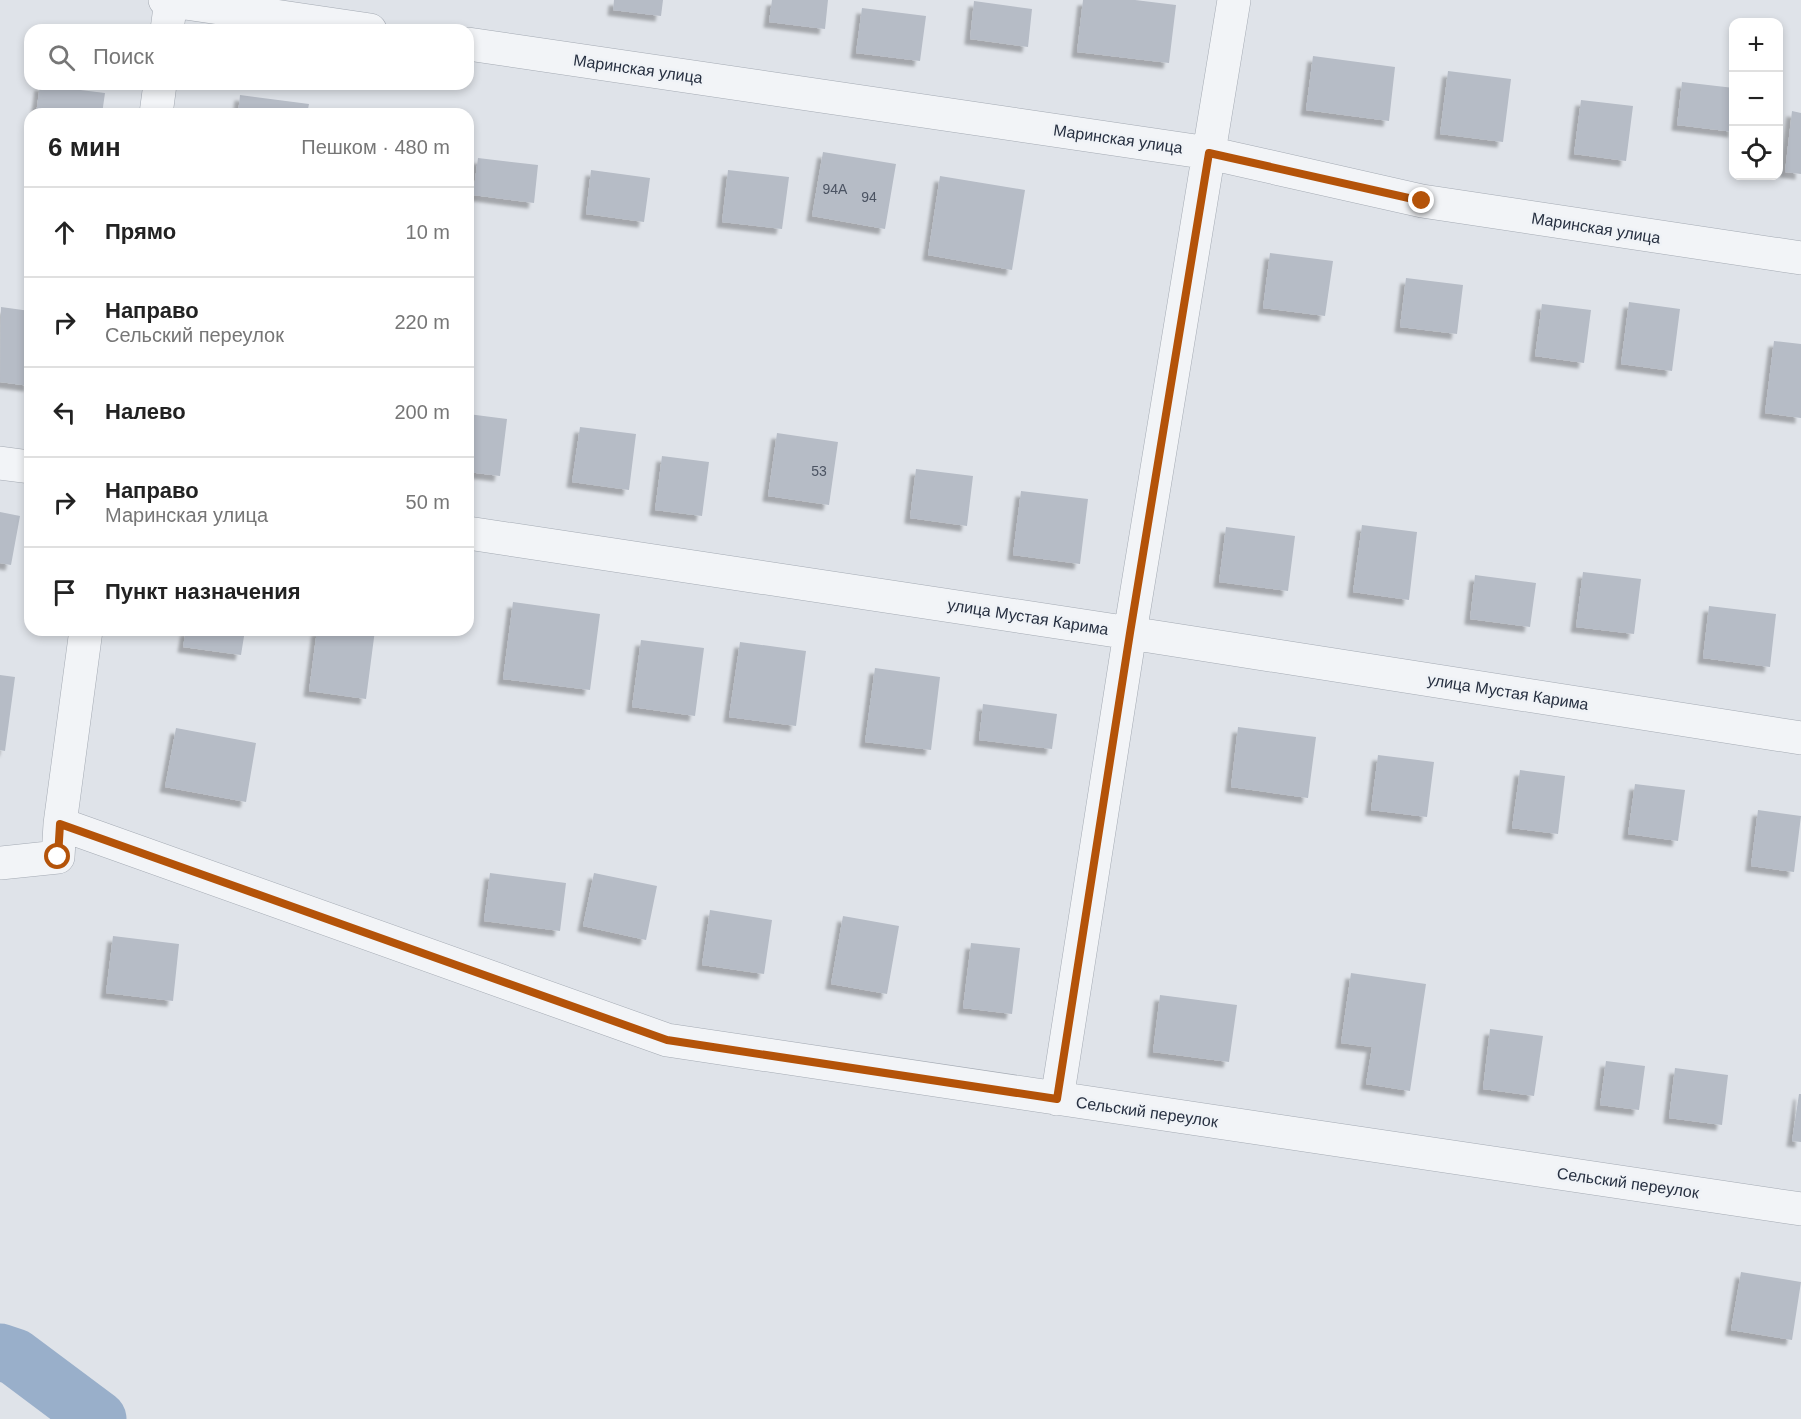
<!DOCTYPE html>
<html lang="ru">
<head>
<meta charset="utf-8">
<style>
  :root { --surface:#fff; --page:#f6f6f6; --text:#222; --muted:#767676; --line:#e0e0e0 }
  body { margin:0; font-family:Arial,sans-serif; background:var(--page); color:var(--text) }
  .controls { position:absolute; right:18px; top:18px; display:grid; overflow:hidden; border-radius:12px; box-shadow:0 3px 9px #0003 }
  .controls button { width:54px; height:54px; display:grid; place-items:center; padding:0; border:0; border-bottom:2px solid var(--line); background:var(--surface); color:var(--text); font:30px sans-serif }
  .stop { position:absolute; width:18px; height:18px; margin:-14px; border:4px solid #b45309; border-radius:50%; background:#fff }
  .stop.end { background:#b45309; border-color:#fff; box-shadow:0 2px 6px #0008 }
  .list { margin:0; padding:0; list-style:none }
  h2 { display:flex; justify-content:space-between; align-items:center; height:78px; margin:0; padding:0 24px; font-size:26px }
  h2 small { font-size:20px; font-weight:400; color:var(--muted) }
  .list li { display:grid; grid-template-columns:39px 1fr auto; gap:18px; align-items:center; box-sizing:border-box; height:90px; padding:0 24px; border-top:2px solid var(--line) }
  .list b { display:block; font-size:22px; white-space:nowrap }
  .list p { margin:0; font-size:20px; white-space:nowrap; color:var(--muted) }
  .list em { font-size:20px; font-style:normal; color:var(--muted) }
  .icon { flex:none; width:33px; height:33px; fill:none; stroke:currentColor; stroke-width:2; stroke-linecap:round; stroke-linejoin:round }
  .map { position:relative; flex:none; width:1801px; height:1419px; overflow:hidden }
  .search { position:absolute; background:var(--surface); box-shadow:0 3px 9px #0003; left:24px; top:24px; width:450px; height:66px; display:flex; align-items:center; gap:15px; box-sizing:border-box; padding:0 21px; border-radius:18px; color:var(--muted); font-size:22px }
  .panel { position:absolute; background:var(--surface); box-shadow:0 3px 9px #0003; left:24px; top:108px; width:450px; height:528px; border-radius:18px }
  .map>svg:first-child { display:block }
  .lines { fill:none; stroke-linecap:round; stroke-linejoin:round }
  .river { stroke:#99afca; stroke-width:57 }
  .building { fill:#b6bcc6; filter:url(#shadow) }
  .minor-casing { stroke:#a4aab3; stroke-width:34 }
  .minor { stroke:#f2f4f7; stroke-width:33 }
  .route { stroke:#b45309; stroke-width:8 }
  .labels { text-anchor:middle; dominant-baseline:central; stroke-width:5; stroke-linejoin:round; paint-order:stroke }
  .number-label { font-size:14px; fill:#4b5362 }
  .street-label { font-size:16px; fill:#273041; stroke:#eff2f6 }
</style>
</head>
<body>
<div class="map">
<svg width="1801" height="1419" viewBox="0 0 1801 1419">
  <defs>
    <filter id="shadow"><feDropShadow dx="-5.5" dy="5.5" stdDeviation="1.5" flood-color="#0004"/></filter>
  </defs>
  <rect width="100%" height="100%" fill="#dfe3e9"/>
  <g class="lines">
    <path class="river" d="M0,1352l15,5 83,62"/>
  </g>
  <path class="building" d="M614,0h49l-2,16 -48,-6z
    M772,0h56l-3,29 -56,-7z
    M1083,0h52l41,5 -7,58 -92,-11z
    M974,1l58,8 -4,38 -58,-8z
    M862,8l64,8 -6,45 -64,-8z
    M1313,56l82,11 -6,54 -83,-11z
    M1448,71l63,8 -8,63 -63,-8z
    M1682,82l52,6v44l-57,-7z
    M40,85l65,8 -3,21h-66z
    M240,95l69,9 -2,10h-69z
    M1581,100l52,6 -7,55 -52,-7z
    M1792,111l9,2v61l-16,-2z
    M823,152l73,12 -11,65 -73,-13z
    M478,158l60,7 -4,38 -61,-8z
    M591,170l59,8 -6,44 -58,-8z
    M728,170l61,7 -7,52 -60,-7z
    M940,176l85,14 -13,80 -84,-15z
    M1270,253l63,8 -8,55 -62,-8z
    M1406,278l57,7 -6,49 -57,-7z
    M1629,302l51,7 -8,62 -51,-7z
    M1542,304l49,6 -7,53 -49,-7z
    M1,307l29,4v75l-30,-4z
    M1774,341l27,3v74l-36,-5z
    M468,414l39,5 -7,57 -32,-4z
    M580,427l56,7 -7,56 -57,-8z
    M777,433l61,9 -9,63 -61,-9z
    M662,456l47,6 -7,54 -47,-6z
    M916,469l57,7 -6,50 -57,-8z
    M1021,491l67,8 -8,65 -67,-9z
    M0,512l20,4 -9,49 -11,-2z
    M1362,525l55,7 -8,68 -56,-8z
    M1226,527l69,9 -7,55 -69,-9z
    M1583,572l58,7 -7,55 -58,-7z
    M1475,575l61,8 -6,44 -60,-8z
    M513,602l87,12 -10,76 -87,-11z
    M1709,606l67,8 -6,53 -67,-9z
    M186,630h59l-4,25 -58,-8z
    M317,630h58l-9,69 -57,-8z
    M641,640l63,8 -9,68 -63,-9z
    M740,642l66,9 -10,75 -67,-9z
    M875,668l65,9 -9,73 -66,-8z
    M0,675l15,2 -10,74 -5,-1z
    M983,704l74,10 -5,35 -73,-9z
    M1238,727l78,10 -8,61 -77,-11z
    M176,728l80,15 -10,59 -81,-15z
    M1378,755l56,7 -7,55 -56,-7z
    M1520,770l45,6 -7,58 -46,-6z
    M1635,784l50,6 -7,51 -50,-7z
    M1758,810l43,6 -7,56 -43,-6z
    M490,873l76,10 -6,48 -76,-10z
    M594,873l63,13 -11,54 -63,-14z
    M710,910l62,10 -8,54 -62,-9z
    M843,916l56,10 -12,68 -56,-10z
    M113,936l66,8 -6,57 -67,-8z
    M971,943l49,5 -8,66 -49,-6z
    M1351,973l75,11 -16,107 -44,-7 6,-37 -31,-4z
    M1160,995l77,10 -8,57 -76,-10z
    M1490,1029l53,7 -9,60 -51,-7z
    M1606,1061l39,5 -6,44 -39,-5z
    M1675,1068l53,7 -6,50 -53,-7z
    M1799,1094h2v48l-9,-1z
    M1741,1272l60,10 -9,58 -61,-10z"/>
  <g class="lines">
    <defs>
      <path id="minor" d="M165,0l205,30
        M167,30l4,-30
        M468,44l741,109 213,48 379,57
        M156,114l4,-30
        M0,463l30,4
        M468,533l662,100 671,105
        M60,824l607,216 1134,169
        M0,863l58,-6 2,-33 26,-194
        M1057,1099l73,-466 104,-633"/>
    </defs>
    <use href="#minor" class="minor-casing"/>
    <use href="#minor" class="minor"/>
  </g>
  <g class="lines">
    <path class="route" d="M58,857l2,-33 607,216 390,59 73,-466 79,-480 213,48"/>
  </g>
  <g class="labels">
    <g class="number-label">
      <text x="835" y="189">94А</text>
      <text x="869" y="197">94</text>
      <text x="819" y="471">53</text>
    </g>
    <g class="street-label">
      <text transform="translate(638 69) rotate(8)">Маринская улица</text>
      <text transform="translate(1118 139) rotate(8)">Маринская улица</text>
      <text transform="translate(1596 228) rotate(9)">Маринская улица</text>
      <text transform="translate(1028 617) rotate(9)">улица Мустая Карима</text>
      <text transform="translate(1508 692) rotate(9)">улица Мустая Карима</text>
      <text transform="translate(1147 1112) rotate(8)">Сельский переулок</text>
      <text transform="translate(1628 1183) rotate(8)">Сельский переулок</text>
    </g>
  </g>
</svg>
<div class="controls">
<button>+</button>
<button>−</button>
<button><svg class="icon" aria-label="locate" viewBox="0 0 24 24"><circle cx="12" cy="12" r="6"/><path d="M12 2v4M12 18v4M2 12h4M18 12h4"/></svg></button>
</div>
<div class="stop" style="left:58px;top:857px"></div>
<div class="stop end" style="left:1422px;top:201px"></div>
<div class="search"><svg class="icon" aria-label="search" viewBox="0 0 24 24"><circle cx="10" cy="10" r="6"/><path d="M15 15l6 6"/></svg>Поиск</div>
<section class="panel">
<h2>6 мин<small>Пешком · 480 m</small></h2>
<ul class="list">
<li><svg class="icon" aria-label="ahead" viewBox="0 0 24 24"><path d="M12 20V5M6 11l6-6 6 6"/></svg><div><b>Прямо</b></div><em>10 m</em></li>
<li><svg class="icon" aria-label="right" viewBox="0 0 24 24"><path d="M7 20v-9h11M14 6l5 5-5 5"/></svg><div><b>Направо</b><p>Сельский переулок</p></div><em>220 m</em></li>
<li><svg class="icon" aria-label="left" viewBox="0 0 24 24"><path d="M17 20v-9H6M10 6l-5 5 5 5"/></svg><div><b>Налево</b></div><em>200 m</em></li>
<li><svg class="icon" aria-label="right" viewBox="0 0 24 24"><path d="M7 20v-9h11M14 6l5 5-5 5"/></svg><div><b>Направо</b><p>Маринская улица</p></div><em>50 m</em></li>
<li><svg class="icon" aria-label="arrive" viewBox="0 0 24 24"><path d="M6 21V4h12l-3 4 3 4H6"/></svg><div><b>Пункт назначения</b></div></li>
</ul>
</section>
</div>
</body>
</html>
